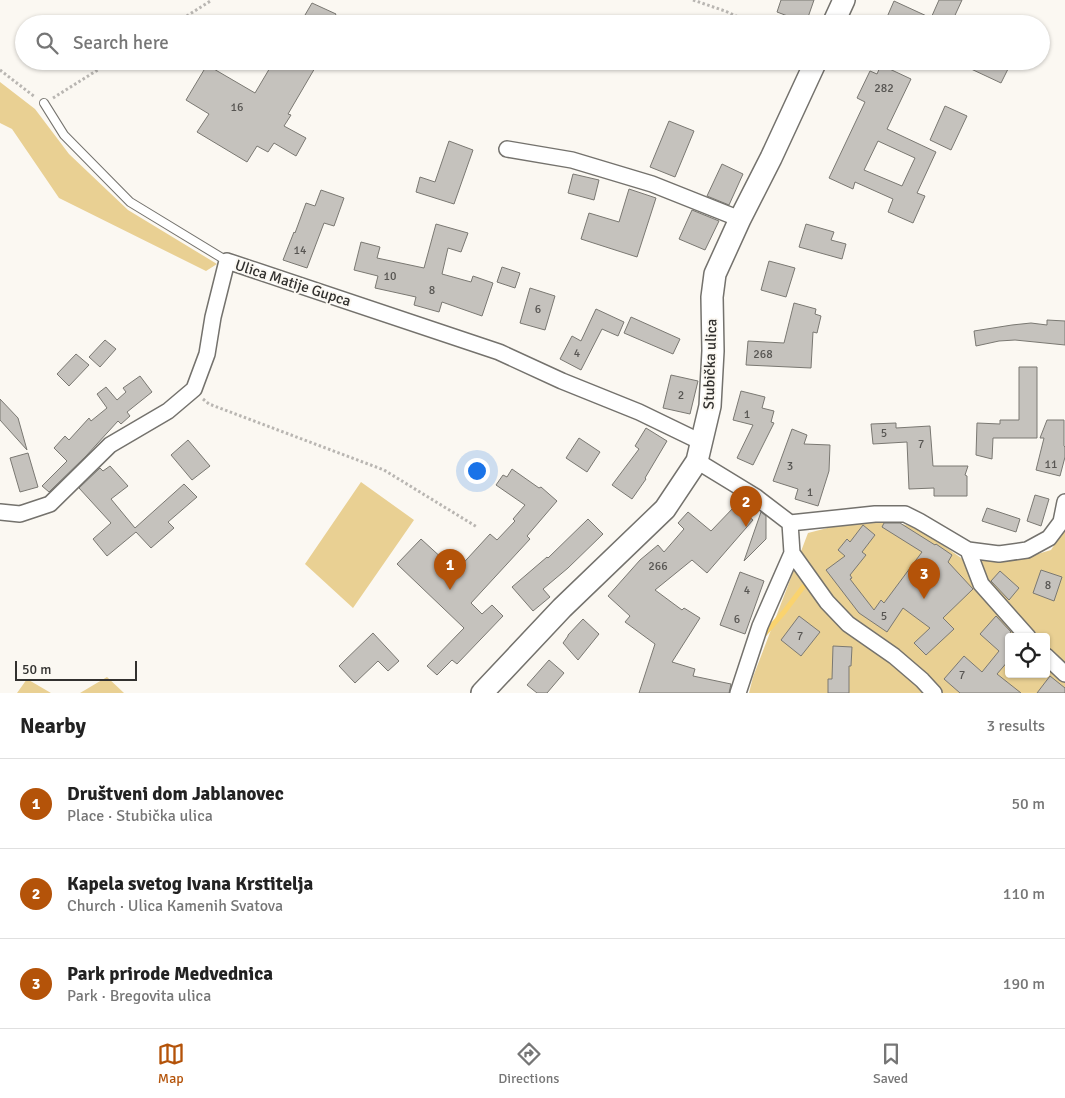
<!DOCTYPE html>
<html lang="en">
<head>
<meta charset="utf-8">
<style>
  :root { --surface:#fff; --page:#f2f2f2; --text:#222; --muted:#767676; --line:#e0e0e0; --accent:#b45309 }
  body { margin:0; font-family:Signika,sans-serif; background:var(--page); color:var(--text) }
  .controls { position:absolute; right:15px; bottom:15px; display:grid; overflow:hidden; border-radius:5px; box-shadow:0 1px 4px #0004 }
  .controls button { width:45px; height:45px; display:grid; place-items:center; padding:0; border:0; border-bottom:1px solid var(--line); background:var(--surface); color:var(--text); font:25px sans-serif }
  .scale { position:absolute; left:15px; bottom:12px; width:122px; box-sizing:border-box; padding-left:5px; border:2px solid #32312f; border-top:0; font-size:14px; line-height:18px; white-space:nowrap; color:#32312f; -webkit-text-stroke:4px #fbf8f2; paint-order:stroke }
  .you { position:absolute; left:476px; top:470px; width:18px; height:18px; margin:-12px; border:4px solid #fff; border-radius:50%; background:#1a73e8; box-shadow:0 0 0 8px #1a73e833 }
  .badge { display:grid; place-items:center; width:32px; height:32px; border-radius:50%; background:var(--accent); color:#fff; font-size:16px; font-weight:700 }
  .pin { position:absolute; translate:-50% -41px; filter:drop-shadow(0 1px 2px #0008) }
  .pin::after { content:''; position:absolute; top:26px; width:18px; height:15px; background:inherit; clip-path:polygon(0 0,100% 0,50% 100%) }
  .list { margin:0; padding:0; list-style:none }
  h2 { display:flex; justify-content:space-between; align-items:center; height:65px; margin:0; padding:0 20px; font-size:21px }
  h2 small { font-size:16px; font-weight:400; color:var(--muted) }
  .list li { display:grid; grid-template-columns:32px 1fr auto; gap:15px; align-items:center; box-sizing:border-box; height:90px; padding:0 20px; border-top:1px solid var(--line) }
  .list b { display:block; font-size:19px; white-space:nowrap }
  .list p { margin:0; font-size:16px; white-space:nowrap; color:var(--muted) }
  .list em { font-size:16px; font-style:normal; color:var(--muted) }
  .icon { flex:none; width:28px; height:28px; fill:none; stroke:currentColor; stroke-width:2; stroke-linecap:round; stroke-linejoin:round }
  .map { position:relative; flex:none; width:1065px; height:693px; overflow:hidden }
  .search { position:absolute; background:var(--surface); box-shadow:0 1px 4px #0004; left:15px; right:15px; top:15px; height:55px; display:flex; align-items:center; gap:12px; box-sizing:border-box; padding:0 18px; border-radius:28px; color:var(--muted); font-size:19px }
  .sheet { height:335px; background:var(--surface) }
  nav { display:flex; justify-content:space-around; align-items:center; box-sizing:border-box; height:70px; border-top:1px solid var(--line); background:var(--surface); font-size:14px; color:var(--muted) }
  nav a { display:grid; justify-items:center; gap:2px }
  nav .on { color:var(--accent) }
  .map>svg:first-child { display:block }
  .green { fill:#e9d093; fill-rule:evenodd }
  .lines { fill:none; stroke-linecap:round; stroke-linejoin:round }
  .stream { stroke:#fad36e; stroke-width:5 }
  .building { fill:#c5c2bd; stroke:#7a7872; fill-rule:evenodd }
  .service-casing { stroke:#74726d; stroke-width:10 }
  .minor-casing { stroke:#74726d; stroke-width:18 }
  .secondary-casing { stroke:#74726d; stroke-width:24 }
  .path { stroke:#b9b6b2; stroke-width:3; stroke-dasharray:2.5 2.5; stroke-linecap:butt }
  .service { stroke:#fff; stroke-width:8 }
  .minor { stroke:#fff; stroke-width:15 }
  .secondary { stroke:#fff; stroke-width:21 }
  .labels { text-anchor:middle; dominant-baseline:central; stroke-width:4; stroke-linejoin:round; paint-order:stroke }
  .number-label { font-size:12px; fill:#575552 }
  .street-label { font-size:15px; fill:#32312f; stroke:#fbf8f2 }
</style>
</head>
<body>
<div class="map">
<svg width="1065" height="693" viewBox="0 0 1065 693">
  <rect width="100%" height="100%" fill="#fbf8f2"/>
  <path class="green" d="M0,82l35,27 34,45 59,56 89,54 -11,7 -147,-73 -47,-69 -12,-6z
    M361,482l53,38 -61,88 -48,-44z
    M892,522l19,4 16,8 37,26 57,-1 30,-9 14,-22v165h-316l4,-16 55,-144 31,-8zM1009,637h37v37h-37z
    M107,677l17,16h-44z
    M27,679l24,14h-34z"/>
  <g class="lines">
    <path class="stream" d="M761,638l23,-26 19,-25"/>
  </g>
  <path class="building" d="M781,0h33l-8,23 -29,-11z
    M939,0h23l-11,24h-67l10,-23 37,17z
    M312,3l24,11 -5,10h-8l-18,-9z
    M274,61h45l-31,53 3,1 -7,11 22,12 -10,18 -22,-13 -6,9 -11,-6 -10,16 -50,-30 12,-18 -23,-14 21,-35 48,28z
    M954,61h58l-11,22z
    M881,65l30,14 -24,50 49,23 -19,41 8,3 -12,27 -25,-11 5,-13 -38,-17 -2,7 -24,-11 36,-76 -8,-4 13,-27 7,3zM878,141l37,17 -13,28 -38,-16z
    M945,106l22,10 -16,34 -21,-10z
    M669,121l25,10 -19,46 -25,-10z
    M449,141l24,9 -19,54 -38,-12 4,-15 15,5z
    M722,164l21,10 -14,31 -22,-9z
    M573,174l26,6 -5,20 -26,-7z
    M629,189l27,9 -19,59 -56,-18 8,-26 30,9z
    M321,190l23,8 -10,28 -10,-3 -17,45 -24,-8 11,-28 1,1 11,-30 9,3z
    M692,210l27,11 -14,29 -26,-11z
    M436,224l32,9 -7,19 -13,-4 -6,26 29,8 2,-6 20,7 -11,33 -40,-14 -3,10 -25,-7 2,-8 -41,-9 3,-12 -24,-6 7,-28 19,5 -3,11 47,10z
    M806,224l28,8 -3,8 15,4 -4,15 -43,-12z
    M769,261l26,7 -9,29 -25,-7z
    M502,267l18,6 -5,15 -18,-6z
    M530,288l25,8 -10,34 -25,-7z
    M794,303l22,6 -1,5 6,2 -4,17 -4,-1 -2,36 -65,-3 2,-24 36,2z
    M596,309l28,13 -6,14 -16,-7 -21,41 -21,-11 12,-23 9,5z
    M631,317l49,22 -7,15 -49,-21z
    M1047,320l18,1v24l-50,-5 -16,1 -23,5 -2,-15 38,-6 19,-2 16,2z
    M105,340l11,9 -16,18 -11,-10z
    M76,354l13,11 -20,21 -12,-12z
    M1019,367h18v71h-44l-1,21 -16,-4 1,-32 23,1v-4h19z
    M671,375l27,6 -8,33 -27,-6z
    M140,376l12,16 -25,20 3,4 -9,8 -3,-3 -32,35 -37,36 -7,-6 25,-25 -13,-13 11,-12 4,4 20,-22 2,3 16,-13 -10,-14 9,-7 11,13 9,-8 -3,-4z
    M741,391l24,6 -3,11 12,3 -3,11 3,1 -21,42 -16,-7 16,-33 -20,-5z
    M0,399l18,19 9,32 -27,-30z
    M1047,420h17v26l1,1v10l-5,19 -24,-6 8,-32h-4z
    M896,423v5l34,-2 3,40h35l-3,9 2,1v20h-33v-8l-25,1 -2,-47 -34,2 -2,-20z
    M646,428l21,13 -22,37 1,1 -14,20 -20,-14 27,-36 -4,-3z
    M792,429l15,6 -3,9 26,1 -1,26 -11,35 -23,-7 3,-10 -25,-8z
    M579,438l21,14 -13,20 -21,-14z
    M188,440l22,26 -18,14 -21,-25z
    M28,453l10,34 -18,5 -10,-34z
    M110,466l18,20 -17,13 24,29 49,-44 13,13 -29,25 6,6 -23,20 -15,-16 -29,24 -14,-17 18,-16 -32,-35 21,-20 3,3z
    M512,469l27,19 2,-1 16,14 -30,35 3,3 -59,64 11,11 10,-9 11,11 -46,48 -5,-4 -15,15 -10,-9 37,-38 -67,-64 24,-25 35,32 34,-37 7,6 18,-19 -2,-2 12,-14 -29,-20 7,-10 4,2z
    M1035,495l14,4 -8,27 -14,-5z
    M735,506l18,14 -46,53 -15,-13 -37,30 27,20 2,-2 16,10 -28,44 23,7 -2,7 38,8 -2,9h-90l16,-49 -30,-22 5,-6 -22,-20 32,-36 18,-15 6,7 20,-23 -6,-6 10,-11 23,19z
    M987,508l33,11 -4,13 -34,-11z
    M761,512l5,4v23l-22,22z
    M588,519l15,15 -35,34 -25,21 7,8 -17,14 -21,-24 35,-30 1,1z
    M884,523h16l35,22 1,-1 16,11 -4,7 25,27 -30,29 11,11 -28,26 -12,-12 16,-15 -27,-20 -16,24 -28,-19 -33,-43 19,-14 -7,-6 9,-11 3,3 13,-17 12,10 -13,17 4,3 -16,20 2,3 -2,1 24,31 7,-10 3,3 38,-51 -40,-25z
    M1041,570l21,7 -8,24 -21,-8z
    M1000,571l19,17 -10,12 -18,-19z
    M740,572l24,9 -19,53 -25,-9z
    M799,616l21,16 -19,24 -20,-16z
    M996,616l15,16 -2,3v25l-12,14 24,19h-61l-16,-14 20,-23 18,16 17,-21 -19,-17z
    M583,619l16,15 -21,26 -15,-17 5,-7v-1z
    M373,633l26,28 -11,10 -10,-10 -23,22 -16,-17z
    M833,646l19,1 -1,19h-2v27h-21v-14h4z
    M549,660l15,13 -17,20h-10l-10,-8z
    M1050,676l15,12v5h-28z"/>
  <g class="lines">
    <defs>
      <path id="service" d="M44,103l20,32 66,67 97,59"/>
      <path id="minor" d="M507,149l65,11 80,24 88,35
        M697,461l59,36 34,26 2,30 -32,73 -22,67
        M0,512l20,2 30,-10 60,-59 58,-34 26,-22 13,-35 6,-37 14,-56 272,91 63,29 77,31 62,30
        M790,523l85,-9h30l14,7 49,29 31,4 28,-4 22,-12 12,-16 4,-20
        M968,550l13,34 47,53
        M792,553l35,49 21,22 46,32 28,24 12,13
        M1046,656l19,18"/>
      <path id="secondary" d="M833,24l11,-24
        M482,693l80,-85 103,-99 32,-48 13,-55 3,-55 -1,-54 3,-23 25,-55 31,-61 45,-97"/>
    </defs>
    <use href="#service" class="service-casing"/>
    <use href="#minor" class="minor-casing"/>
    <use href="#secondary" class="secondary-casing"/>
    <path class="path" d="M693,0l32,11 29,13
      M174,24l38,-24
      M0,70l35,27
      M53,98l59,-37
      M203,399l6,5 175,66 93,57"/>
    <use href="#service" class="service"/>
    <use href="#minor" class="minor"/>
    <use href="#secondary" class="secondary"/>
  </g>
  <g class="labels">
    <g class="number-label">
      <text x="884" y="88">282</text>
      <text x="237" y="107">16</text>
      <text x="300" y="250">14</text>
      <text x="390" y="276">10</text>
      <text x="432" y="290">8</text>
      <text x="538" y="309">6</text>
      <text x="577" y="353">4</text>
      <text x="763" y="354">268</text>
      <text x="681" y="395">2</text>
      <text x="747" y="414">1</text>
      <text x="884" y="433">5</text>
      <text x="921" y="444">7</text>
      <text x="1051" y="464">11</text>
      <text x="790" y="466">3</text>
      <text x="810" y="492">1</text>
      <text x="658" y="566">266</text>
      <text x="1048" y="585">8</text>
      <text x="747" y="590">4</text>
      <text x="884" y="616">5</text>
      <text x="737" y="619">6</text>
      <text x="800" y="636">7</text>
      <text x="962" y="675">7</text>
    </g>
    <g class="street-label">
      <text transform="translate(293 283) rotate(18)">Ulica Matije Gupca</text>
      <text transform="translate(710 364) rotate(-88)">Stubička ulica</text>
    </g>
  </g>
</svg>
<div class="controls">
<button><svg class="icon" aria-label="locate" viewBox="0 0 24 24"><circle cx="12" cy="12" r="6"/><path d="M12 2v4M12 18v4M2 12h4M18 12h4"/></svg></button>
</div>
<div class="scale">50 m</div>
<div class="you"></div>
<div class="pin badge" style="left:450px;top:590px">1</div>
<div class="pin badge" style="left:746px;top:527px">2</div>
<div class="pin badge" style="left:924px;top:599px">3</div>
<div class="search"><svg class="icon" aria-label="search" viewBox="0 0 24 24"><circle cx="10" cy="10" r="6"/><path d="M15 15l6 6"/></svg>Search here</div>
</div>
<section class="sheet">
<h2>Nearby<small>3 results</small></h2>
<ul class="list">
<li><span class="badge">1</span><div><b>Društveni dom Jablanovec</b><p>Place · Stubička ulica</p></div><em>50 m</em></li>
<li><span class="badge">2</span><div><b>Kapela svetog Ivana Krstitelja</b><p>Church · Ulica Kamenih Svatova</p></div><em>110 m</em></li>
<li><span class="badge">3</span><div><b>Park prirode Medvednica</b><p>Park · Bregovita ulica</p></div><em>190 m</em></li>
</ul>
</section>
<nav>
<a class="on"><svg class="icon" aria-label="map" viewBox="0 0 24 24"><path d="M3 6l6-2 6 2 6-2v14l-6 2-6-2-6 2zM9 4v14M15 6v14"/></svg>Map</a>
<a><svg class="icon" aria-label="directions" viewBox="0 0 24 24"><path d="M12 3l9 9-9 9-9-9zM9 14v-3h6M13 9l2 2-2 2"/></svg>Directions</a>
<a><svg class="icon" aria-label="saved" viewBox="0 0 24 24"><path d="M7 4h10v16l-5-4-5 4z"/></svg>Saved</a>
</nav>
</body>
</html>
